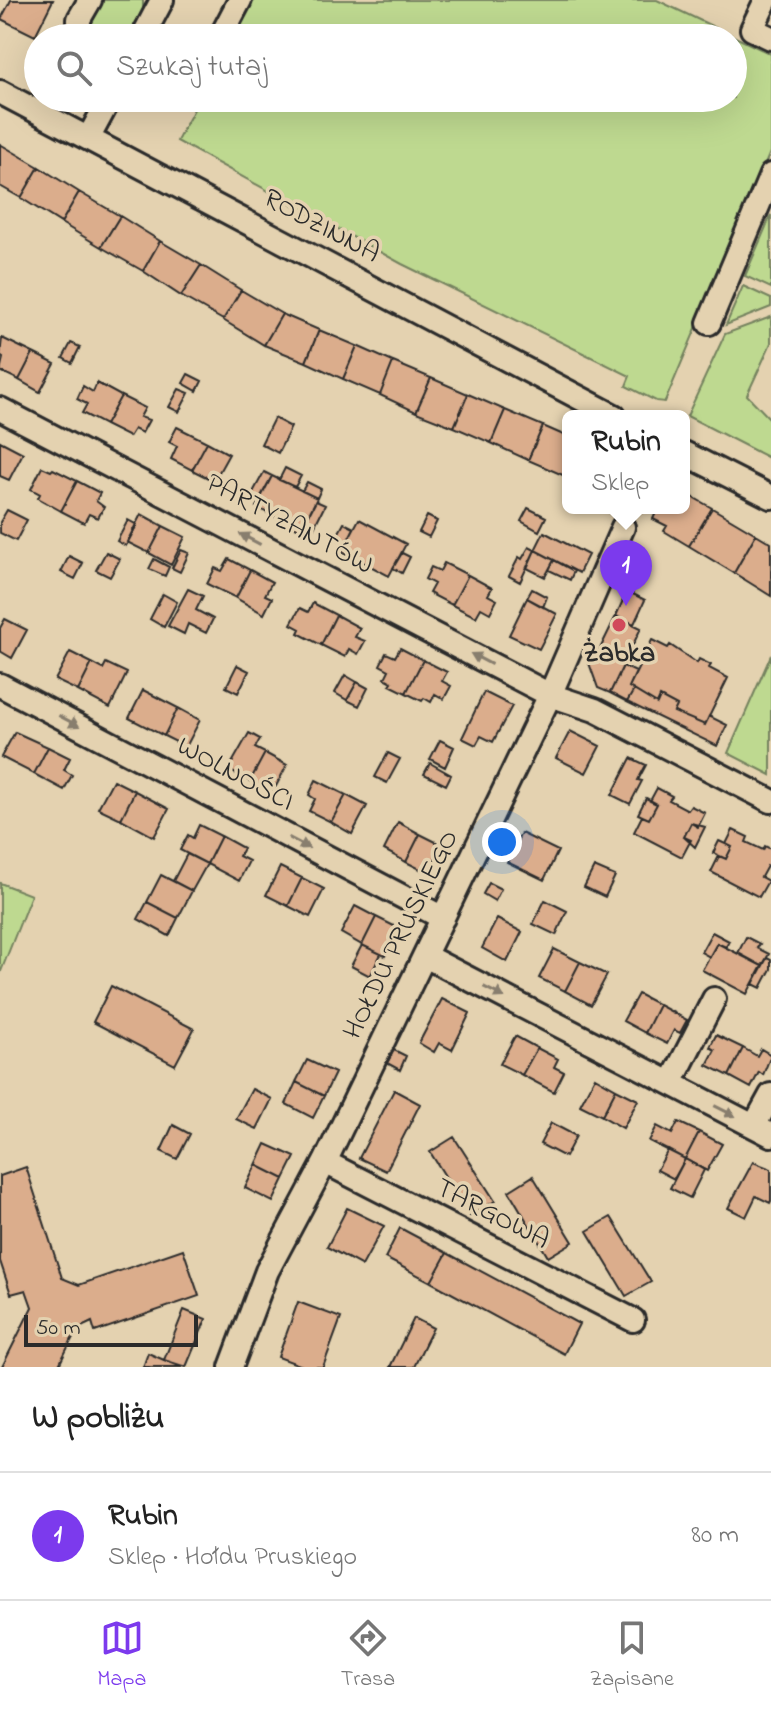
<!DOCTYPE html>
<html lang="pl">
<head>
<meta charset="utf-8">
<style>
  :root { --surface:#fff; --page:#f6f6f6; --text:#222; --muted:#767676; --line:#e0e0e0; --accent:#7c3aed }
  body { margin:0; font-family:"Indie Flower",sans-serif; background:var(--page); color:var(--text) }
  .scale { position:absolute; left:24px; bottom:20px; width:174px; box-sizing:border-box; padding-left:8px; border:4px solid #2b2b2b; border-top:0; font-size:22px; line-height:28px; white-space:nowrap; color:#2b2b2b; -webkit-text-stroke:6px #e4d2b0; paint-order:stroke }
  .you { position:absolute; left:502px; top:842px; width:28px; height:28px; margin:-20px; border:6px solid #fff; border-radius:50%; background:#1a73e8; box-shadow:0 0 0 12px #1a73e833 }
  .badge { display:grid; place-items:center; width:52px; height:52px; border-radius:50%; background:var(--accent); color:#fff; font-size:26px; font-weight:700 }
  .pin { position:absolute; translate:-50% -66px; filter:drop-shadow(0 2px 4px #0008) }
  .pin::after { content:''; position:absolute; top:42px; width:28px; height:24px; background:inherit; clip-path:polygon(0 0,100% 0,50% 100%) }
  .popup { position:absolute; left:562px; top:410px; width:128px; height:104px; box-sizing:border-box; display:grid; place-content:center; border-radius:12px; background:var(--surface); filter:drop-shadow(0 2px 6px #0005); font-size:26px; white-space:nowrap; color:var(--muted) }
  .popup b { font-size:30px; color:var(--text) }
  .popup::after { content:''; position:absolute; left:50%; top:100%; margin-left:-16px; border:16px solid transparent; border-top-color:var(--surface) }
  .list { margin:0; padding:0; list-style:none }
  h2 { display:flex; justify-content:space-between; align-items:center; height:104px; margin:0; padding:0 32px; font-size:34px }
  h2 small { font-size:26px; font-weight:400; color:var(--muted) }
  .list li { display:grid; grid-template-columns:52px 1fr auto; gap:24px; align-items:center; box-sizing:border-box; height:128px; padding:0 32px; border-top:2px solid var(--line) }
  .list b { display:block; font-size:30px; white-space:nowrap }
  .list p { margin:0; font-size:26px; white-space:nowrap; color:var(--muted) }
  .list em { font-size:26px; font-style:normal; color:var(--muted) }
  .icon { flex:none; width:44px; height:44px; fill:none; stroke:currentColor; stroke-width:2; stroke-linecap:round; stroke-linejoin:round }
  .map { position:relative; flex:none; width:771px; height:1367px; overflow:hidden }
  .search { position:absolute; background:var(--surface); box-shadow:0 8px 32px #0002; left:24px; right:24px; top:24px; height:88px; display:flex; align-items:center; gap:20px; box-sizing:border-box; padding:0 28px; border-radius:44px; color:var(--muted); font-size:30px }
  .sheet { height:232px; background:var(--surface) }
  nav { display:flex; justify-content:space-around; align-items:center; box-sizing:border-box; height:112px; border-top:2px solid var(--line); background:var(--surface); font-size:22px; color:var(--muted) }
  nav a { display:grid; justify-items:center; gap:4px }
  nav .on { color:var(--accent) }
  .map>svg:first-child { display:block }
  .green { fill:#bed990; stroke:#74825e; stroke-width:2 }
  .building { fill:#dbad8c; stroke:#2b2b2b; stroke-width:2 }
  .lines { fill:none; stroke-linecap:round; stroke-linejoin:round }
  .minor-casing { stroke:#2b2b2b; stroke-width:28 }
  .minor { stroke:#e4d2b0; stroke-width:22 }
  .oneway { fill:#887e6e }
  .poi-dot { fill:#d1495b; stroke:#e4d2b0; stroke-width:3 }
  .labels { text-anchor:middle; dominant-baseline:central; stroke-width:7; stroke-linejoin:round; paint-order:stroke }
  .street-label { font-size:28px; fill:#2b2b2b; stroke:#e4d2b0 }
  .poi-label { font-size:28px; font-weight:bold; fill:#2b2b2b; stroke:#e4d2b0 }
</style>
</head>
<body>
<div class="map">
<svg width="771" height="1367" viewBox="0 0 771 1367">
  <rect width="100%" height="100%" fill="#e4d2b0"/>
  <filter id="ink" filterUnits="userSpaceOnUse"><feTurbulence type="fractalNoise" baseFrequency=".0125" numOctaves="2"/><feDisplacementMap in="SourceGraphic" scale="16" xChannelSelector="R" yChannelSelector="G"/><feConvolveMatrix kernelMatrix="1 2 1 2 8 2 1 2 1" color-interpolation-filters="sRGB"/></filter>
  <g filter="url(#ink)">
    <path class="green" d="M102,0h41v9l-14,29h-37l-2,-11z
      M251,0h406l114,54v96l-106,252 -9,-1 -30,-15 4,-10 -228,-112 -225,-123 23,-43h533v-60h-502z
      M771,215v73l-26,-12z
      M743,286l28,13v8l-45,18z
      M771,317v26l-24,52 24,25v39l-84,-43 38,-82z
      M771,655v120l-43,-22z
      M0,883l31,12 -31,79z"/>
    <path class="building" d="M11,0h42l-18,36 -34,-17z
      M0,144l39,23 -18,31 -21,-12z
      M39,167l40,25 -18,31 -40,-25z
      M79,192l41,24 -19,31 -40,-24z
      M120,216l40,25 -17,30 -42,-24z
      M160,241l41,24 -20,31 -38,-25z
      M201,265l40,25 -18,30 -42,-24z
      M241,290l41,24 -18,31 -41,-25z
      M282,314l37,16 -13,32 -42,-17z
      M319,330l38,16 -14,33 -37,-17z
      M2,338l31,15 -14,27 -19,-9 3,-13 -3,-2z
      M71,343l9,4 -8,16 -9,-5z
      M357,346l36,16 -13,33 -37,-16z
      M33,353l22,11 -15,28 -21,-12z
      M393,362l38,16 -15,34 -36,-17z
      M188,374l14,7 -5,10 -14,-8z
      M431,378l37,16 -14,33 -38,-15z
      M97,383l24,13 -16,29 -23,-12 5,-9 -10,-5 6,-13 10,6z
      M179,389l10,4 -10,19 -10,-5z
      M468,394l37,16 -14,33 -37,-16z
      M121,396l24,12 -5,9 9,3 -7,13 -8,-4 -5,8 -24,-12z
      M505,410l38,16 -15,34 -37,-17z
      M274,418l17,9 -13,26 -17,-9z
      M543,426l25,11v33l-3,6 -37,-16z
      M177,427l30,15 -15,28 -21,-11 6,-13 -8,-4z
      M0,441l23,12 -14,27 -9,-4z
      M207,442l22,12 -15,27 -22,-11z
      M42,467l9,4 2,-2 24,12 -16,30 -23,-13 2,-4 -9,-5z
      M285,468l16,8 -6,11 -16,-7z
      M264,472l8,4 -13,24 -8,-4z
      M272,476l45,22 -16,32 -45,-23z
      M77,481l23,12 -4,8 8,6 -6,11 -9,-4 -5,9 -23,-12z
      M307,482l14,7 -4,9 -15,-7z
      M684,492l28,16 -23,38 -25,-15 3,-5 -14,-7 5,-11h26z
      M316,501l9,4 -12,24 -9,-5z
      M528,508l18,9 -7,14 -18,-10z
      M712,508l44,26 -22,39 -45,-27z
      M7,510l20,10 -11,21 -16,-8v-11z
      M141,514l22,12 -14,27 -22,-11z
      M427,516l10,5 -8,16 -10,-5z
      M359,519l47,25 -17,32 -47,-25z
      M128,520l9,5 -11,21 -9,-5z
      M344,523l10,5 -8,16 -10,-6z
      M163,526l22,11 -14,28 -22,-12z
      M544,532l44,23 -9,18 -44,-23z
      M756,534l15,9v53l-37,-23z
      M529,547l6,3 -15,32 -11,-6 10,-19 3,2z
      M181,550l8,3 -9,19 -8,-4z
      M535,550l19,10 -9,17 -18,-9z
      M106,552l14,7 -10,18 -14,-7z
      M402,553l8,4 -8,16 -9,-5z
      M69,556l14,7 -8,16 -14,-7z
      M154,559l15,8 -4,9 -16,-7z
      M229,559l21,11 -14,28 -29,-14 8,-16 7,3z
      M554,560l20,11 -4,9 -21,-10z
      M444,563l24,12 -16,30 -23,-12 5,-9 -9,-5 6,-12 9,4z
      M250,570l22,12 -7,13 7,3 -8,16 -28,-16z
      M468,575l24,13 -4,7 9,5 -7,13 -9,-5 -5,9 -24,-12z
      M188,589l15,7 -7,14 17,9 -7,14 -18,-9 -4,10 -16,-8z
      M532,589l15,8 -4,10 -16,-9z
      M627,591l18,9 -11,24 -18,-8z
      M163,594l14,8 -13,25 -14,-8z
      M527,598l30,16 -18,35 -30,-14z
      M313,603l23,12 -15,30 -23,-12 2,-4 -9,-5 9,-16 8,4z
      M336,615l24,13 -5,9 10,4 -7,13 -9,-5 -4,8 -24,-12z
      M616,616l25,12 -31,65 -12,-5 -9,-25 6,-12 3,2z
      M5,619l22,11 -15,28 -12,-7v-23z
      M652,640l16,8 2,-3 27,18 2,-4 12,6 -2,3 19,10 -23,47 -31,-13 3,-6 -17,-9 -3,7 -28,-17z
      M400,648l23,12 -17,33 -16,-8 2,-3 -7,-4 4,-8 -9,-5 6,-12 9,4z
      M70,652l22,11 -14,28 -23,-11z
      M423,660l24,12 -5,9 9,5 -7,13 -9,-5 -4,8 -7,-4 -2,3 -16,-8z
      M92,663l11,6 3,-6 21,10 -17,35 -32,-17z
      M237,665l12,6 -11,22 -12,-6z
      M623,666l13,6 -7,15 5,3 -7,12 -17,-9z
      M345,675l12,7 -10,18 -12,-7z
      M357,682l11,6 -9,18 -12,-6z
      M143,690l35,18 -14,28 -35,-18z
      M634,690l23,14 3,-7 17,9 -3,6 31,13 4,-9 18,9 -10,21 -90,-44z
      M484,692l28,14 -19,36 -12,-6 -5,9 -14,-7z
      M178,708l22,12 -14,27 -22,-11z
      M570,731l30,15 -14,27 -30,-15z
      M15,732l33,15 -14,27 -33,-17z
      M249,733l11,6 -5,9 10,5 -15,28 -22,-11z
      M440,740l14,7 -9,20 -15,-8z
      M48,747l22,11 -6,12 8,5 -8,15 -30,-16z
      M265,753l22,12 -14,27 -23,-11z
      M388,753l12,6 -13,24 -12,-6z
      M631,758l15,7 -8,15 4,1 -12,23 -18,-9z
      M430,763l21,12 -5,10 -22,-11z
      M113,780l22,11 -14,28 -23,-11z
      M316,780l30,15 -15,27 -22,-11 6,-12 -6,-4z
      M657,788l15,8 -3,4 19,10 3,-4 14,7 -7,14 -7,-4 -7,14 7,3 -9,17 -48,-25 8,-16 7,3 8,-15 -7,-3z
      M135,791l34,18 -15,28 -33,-18z
      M346,795l21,11 -15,28 -21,-12z
      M646,798l11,6 -8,15 -11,-5z
      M398,822l22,12 -14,28 -22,-12z
      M691,823l14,4 -10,20 -11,-10z
      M199,825l22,11 -14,28 -27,-14 8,-15 5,3z
      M733,830l15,7 -2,5 17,8 2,-4 6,3v19l-4,-2 -6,11 7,4 -9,16 -48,-25 8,-16 7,3 6,-12 -6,-3z
      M521,833l37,18 -14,29 -37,-18z
      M420,834l22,11 -14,28 -22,-11z
      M221,836l22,12 -4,8 10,5 -10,20 -32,-17z
      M719,841l13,6 -6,12 -13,-6z
      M187,854l20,10 -15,27 -19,-10z
      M280,867l22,11 -14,28 -22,-11z
      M594,867l21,9 -10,21 -21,-10z
      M161,875l31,16 -14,27 -31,-16z
      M302,878l22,11 -14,28 -22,-11z
      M489,883l12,6 -6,12 -12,-7z
      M545,900l22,11 -11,24 -23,-11z
      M147,902l31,16 -9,18 -31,-17z
      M355,906l21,11 -14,28 -21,-12z
      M376,917l24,12 -15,27 -23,-11z
      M497,919l25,13 -15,30 -25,-14z
      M712,932l17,9 -3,6 -9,-4 -7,14 -9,-5z
      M746,937l14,7 -3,4 12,6 -7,12 -24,-13z
      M717,943l45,23 -15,28 -45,-24z
      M362,945l19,9 -11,22 -19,-10z
      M554,949l26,13 -15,29 -26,-13z
      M767,958l4,2v9l-10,19 -8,-4z
      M580,962l27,13 -16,30 -26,-14z
      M111,986l83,43 -19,36 -82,-43z
      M638,994l21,11 -14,28 -22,-12z
      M442,999l28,14 -18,37 -13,-7 -5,9 -15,-9z
      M659,1005l28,15 -7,13 -6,-3 -7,14 -22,-11z
      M716,1035l27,13 -14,28 -22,-11 8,-15 -5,-3z
      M515,1036l22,12 -15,27 -22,-11z
      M537,1048l21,11 -4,8 10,5 -10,20 -32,-17z
      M743,1048l14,8 4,-7 10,6 -8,20 -4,-3 -8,16 -22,-12z
      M394,1050l12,6 -6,14 -13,-7z
      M307,1060l28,13 -11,23 -28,-14z
      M595,1077l21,12 -14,27 -22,-11z
      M296,1082l28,14 -11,22 -27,-14z
      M252,1089l20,10 -15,30 -21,-10z
      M616,1089l22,11 -15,28 -21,-12z
      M394,1090l26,14 -34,67 -27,-13z
      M678,1122l21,10 -14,27 -36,-18 8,-15 15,8z
      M551,1123l25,13 -11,21 -25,-13z
      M173,1125l17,9 -13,25 -16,-8z
      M699,1132l23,12 -15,27 -22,-12z
      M454,1137l41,64 -25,15 -40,-64z
      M266,1144l29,13 -11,22 -28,-14z
      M668,1150l17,9 -11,20 -17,-9z
      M685,1159l19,11 -14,28 -20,-10z
      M753,1162l18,7v32l-1,2 -14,-7 -10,21 -18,-9z
      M256,1165l28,14 -11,23 -28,-14z
      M26,1167l36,111 17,7 104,-36 16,47 -104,36 -3,-10 -15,7 -19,38h-56l30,-60 -6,-17 -15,4 -11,-33v-85z
      M533,1176l40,66 -25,15 -39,-66z
      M347,1208l37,18 -22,40 -35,-19z
      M611,1217l40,65 -25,14 -39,-65z
      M400,1228l47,25 -16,29 -46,-24z
      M447,1253l132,71 -15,30 -133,-72z
      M298,1302l43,16 -18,49h-18l-27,-10z
      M184,1310l22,9 -20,48 -22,-7z
      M414,1318l19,10 -9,18 -10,21h-24z
      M148,1353l16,7 18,7h-39z"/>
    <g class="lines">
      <defs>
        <path id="minor" d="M766,0l-14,29 19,9
          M79,38v-19l11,-19
          M142,38l20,-38
          M220,38l20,-38
          M0,92l614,324
          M89,137l21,-39
          M709,323l62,-148
          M0,409l550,286 45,15 176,91
          M684,453l87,44
          M0,685l443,233
          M425,956l346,179
          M671,1083l43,-84
          M754,1126l17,-31
          M325,1162l308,158
          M231,1367l36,-96 58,-109 225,-467 73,-168"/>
      </defs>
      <use href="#minor" class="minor-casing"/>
      <use href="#minor" class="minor"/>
    </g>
    <defs><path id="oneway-solid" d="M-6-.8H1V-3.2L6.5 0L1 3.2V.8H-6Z" transform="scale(2)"/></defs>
    <g class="oneway">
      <use href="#oneway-solid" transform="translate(250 539) rotate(-152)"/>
      <use href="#oneway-solid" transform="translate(481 659) rotate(-152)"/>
      <use href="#oneway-solid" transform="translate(69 721) rotate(28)"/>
      <use href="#oneway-solid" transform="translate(299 843) rotate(28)"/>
      <use href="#oneway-solid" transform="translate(494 992) rotate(27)"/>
      <use href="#oneway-solid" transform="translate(725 1111) rotate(27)"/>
    </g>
  </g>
  <circle class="poi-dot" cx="619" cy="625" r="8"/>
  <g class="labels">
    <g class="street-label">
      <text transform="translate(321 227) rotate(28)">RODZINNA</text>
      <text transform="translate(289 525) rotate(28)">PARTYZANTÓW</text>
      <text transform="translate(235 775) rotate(28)">WOLNOŚCI</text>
      <text transform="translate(402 935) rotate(-64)">HOŁDU PRUSKIEGO</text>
      <text transform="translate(492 1215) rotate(27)">TARGOWA</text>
    </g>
    <g class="poi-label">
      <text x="619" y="654">Żabka</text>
    </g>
  </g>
</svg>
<div class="scale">50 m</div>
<div class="you"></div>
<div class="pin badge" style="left:626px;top:606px">1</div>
<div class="popup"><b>Rubin</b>Sklep</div>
<div class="search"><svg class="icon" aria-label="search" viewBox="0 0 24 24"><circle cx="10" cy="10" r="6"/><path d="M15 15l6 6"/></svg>Szukaj tutaj</div>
</div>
<section class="sheet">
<h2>W pobliżu<small></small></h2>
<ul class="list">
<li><span class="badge">1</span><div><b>Rubin</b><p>Sklep · Hołdu Pruskiego</p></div><em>80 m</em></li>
</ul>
</section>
<nav>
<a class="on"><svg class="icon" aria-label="map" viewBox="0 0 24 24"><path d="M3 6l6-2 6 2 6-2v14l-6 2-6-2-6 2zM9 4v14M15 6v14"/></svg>Mapa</a>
<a><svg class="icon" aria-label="directions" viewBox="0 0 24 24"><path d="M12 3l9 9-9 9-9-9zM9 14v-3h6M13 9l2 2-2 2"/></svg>Trasa</a>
<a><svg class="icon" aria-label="saved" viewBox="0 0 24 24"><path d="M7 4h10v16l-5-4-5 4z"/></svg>Zapisane</a>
</nav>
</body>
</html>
